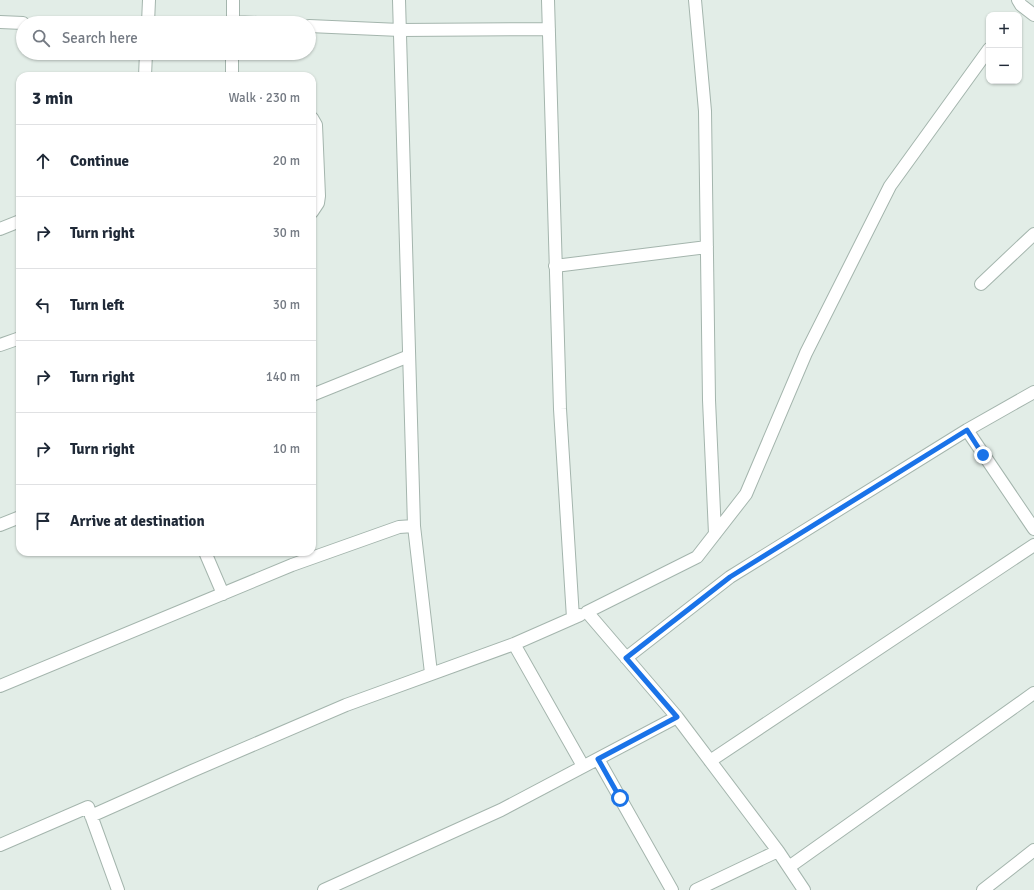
<!DOCTYPE html>
<html lang="en">
<head>
<meta charset="utf-8">
<style>
  :root { --surface:#fff; --page:#f2f2f3; --text:#1f2937; --muted:#747a83; --line:#e0e1e3 }
  body { margin:0; font-family:Signika,sans-serif; background:var(--page); color:var(--text) }
  .controls { position:absolute; right:12px; top:12px; display:grid; overflow:hidden; border-radius:8px; box-shadow:0 1px 3px #0004 }
  .controls button { width:36px; height:36px; display:grid; place-items:center; padding:0; border:0; border-bottom:1px solid var(--line); background:var(--surface); color:var(--text); font:20px sans-serif }
  .stop { position:absolute; width:12px; height:12px; margin:-9px; border:3px solid #1a73e8; border-radius:50%; background:#fff }
  .stop.end { background:#1a73e8; border-color:#fff; box-shadow:0 1px 4px #0008 }
  .list { margin:0; padding:0; list-style:none }
  h2 { display:flex; justify-content:space-between; align-items:center; height:52px; margin:0; padding:0 16px; font-size:17px }
  h2 small { font-size:13px; font-weight:400; color:var(--muted) }
  .list li { display:grid; grid-template-columns:26px 1fr auto; gap:12px; align-items:center; box-sizing:border-box; height:72px; padding:0 16px; border-top:1px solid var(--line) }
  .list b { display:block; font-size:15px; white-space:nowrap }
  .list em { font-size:13px; font-style:normal; color:var(--muted) }
  .icon { flex:none; width:22px; height:22px; fill:none; stroke:currentColor; stroke-width:2; stroke-linecap:round; stroke-linejoin:round }
  .map { position:relative; flex:none; width:1034px; height:890px; overflow:hidden }
  .search { position:absolute; background:var(--surface); box-shadow:0 1px 3px #0004; left:16px; top:16px; width:300px; height:44px; display:flex; align-items:center; gap:10px; box-sizing:border-box; padding:0 14px; border-radius:22px; color:var(--muted); font-size:15px }
  .panel { position:absolute; background:var(--surface); box-shadow:0 1px 3px #0004; left:16px; top:72px; width:300px; height:484px; border-radius:12px }
  .map>svg:first-child { display:block }
  .lines { fill:none; stroke-linecap:round; stroke-linejoin:round }
  .minor-casing { stroke:#a4b5ad; stroke-width:14 }
  .minor { stroke:#fff; stroke-width:12 }
  .route { stroke:#1a73e8; stroke-width:5 }
</style>
</head>
<body>
<div class="map">
<svg width="1034" height="890" viewBox="0 0 1034 890">
  <rect width="100%" height="100%" fill="#e2ede7"/>
  <g class="lines">
    <defs>
      <path id="minor" d="M399,0l15,526 17,147
        M548,0l12,409 13,209
        M695,0l10,111 4,289 6,134
        M1018,0l3,5 13,10
        M0,22l23,1
        M233,22l24,1
        M148,23l1,-23
        M233,23v-23
        M309,26l91,4 149,-1
        M145,76l1,-23
        M232,76v-23
        M312,118l4,7 3,71 -1,7 -6,9
        M0,229l20,-8
        M555,266l152,-19
        M981,284l53,-50
        M0,345l20,-7
        M312,395l97,-39
        M967,430l67,-38
        M0,525l20,-8
        M205,552l18,42
        M514,644l69,122
        M626,658l104,-81 237,-147 67,99
        M0,686l292,-121 107,-38 15,-1
        M598,759l74,131
        M710,761l324,-216
        M91,816l101,-45 154,-66 168,-61 66,-29
        M0,845l88,-38 30,83
        M789,867l245,-174
        M324,890l177,-80 176,-93
        M696,890l82,-39
        M804,890l-26,-39 -101,-134 -90,-105 110,-55 49,-63 60,-141 84,-167 99,-137
        M983,890l51,-40"/>
    </defs>
    <use href="#minor" class="minor-casing"/>
    <use href="#minor" class="minor"/>
  </g>
  <g class="lines">
    <path class="route" d="M620,798l-22,-39 79,-42 -51,-59 104,-81 237,-147 16,25"/>
  </g>
</svg>
<div class="controls">
<button>+</button>
<button>−</button>
</div>
<div class="stop" style="left:620px;top:798px"></div>
<div class="stop end" style="left:983px;top:455px"></div>
<div class="search"><svg class="icon" aria-label="search" viewBox="0 0 24 24"><circle cx="10" cy="10" r="6"/><path d="M15 15l6 6"/></svg>Search here</div>
<section class="panel">
<h2>3 min<small>Walk · 230 m</small></h2>
<ul class="list">
<li><svg class="icon" aria-label="ahead" viewBox="0 0 24 24"><path d="M12 20V5M6 11l6-6 6 6"/></svg><div><b>Continue</b></div><em>20 m</em></li>
<li><svg class="icon" aria-label="right" viewBox="0 0 24 24"><path d="M7 20v-9h11M14 6l5 5-5 5"/></svg><div><b>Turn right</b></div><em>30 m</em></li>
<li><svg class="icon" aria-label="left" viewBox="0 0 24 24"><path d="M17 20v-9H6M10 6l-5 5 5 5"/></svg><div><b>Turn left</b></div><em>30 m</em></li>
<li><svg class="icon" aria-label="right" viewBox="0 0 24 24"><path d="M7 20v-9h11M14 6l5 5-5 5"/></svg><div><b>Turn right</b></div><em>140 m</em></li>
<li><svg class="icon" aria-label="right" viewBox="0 0 24 24"><path d="M7 20v-9h11M14 6l5 5-5 5"/></svg><div><b>Turn right</b></div><em>10 m</em></li>
<li><svg class="icon" aria-label="arrive" viewBox="0 0 24 24"><path d="M6 21V4h12l-3 4 3 4H6"/></svg><div><b>Arrive at destination</b></div></li>
</ul>
</section>
</div>
</body>
</html>
